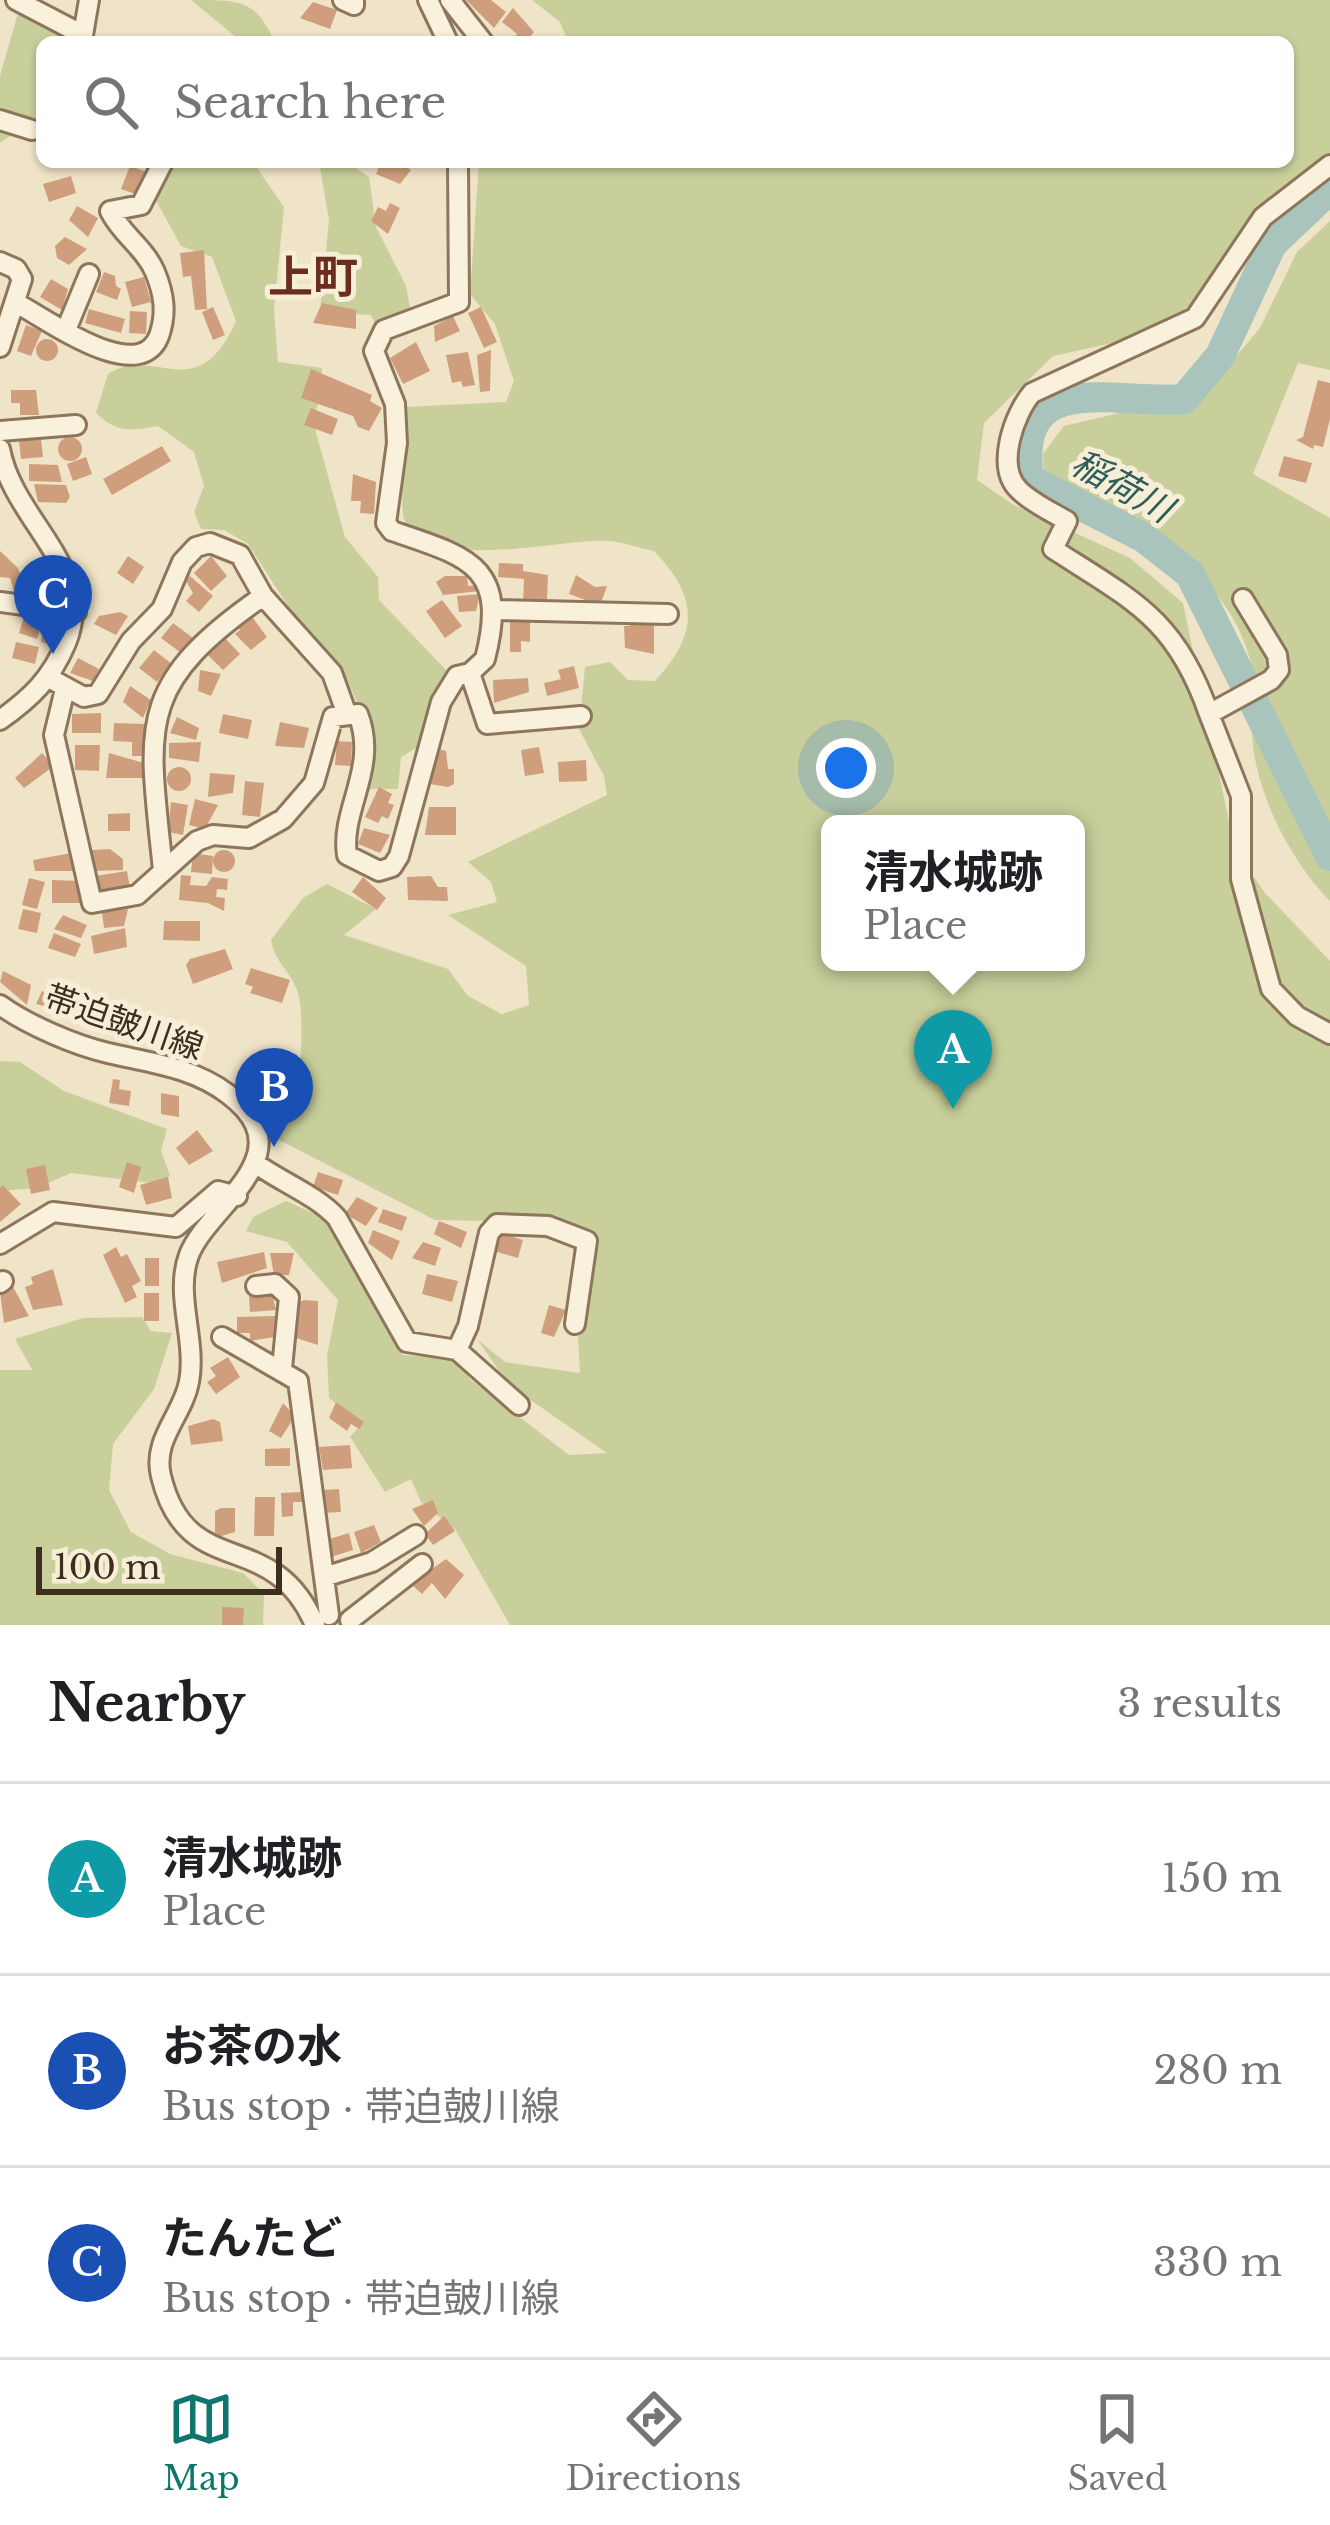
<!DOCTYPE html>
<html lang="en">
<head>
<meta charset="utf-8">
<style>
  :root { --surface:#fff; --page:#f2f2f2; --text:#202124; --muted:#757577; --line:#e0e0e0; --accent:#0f766e }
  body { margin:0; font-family:"Libre Baskerville","Noto Sans JP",serif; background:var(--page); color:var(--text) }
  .scale { position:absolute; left:36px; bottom:30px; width:246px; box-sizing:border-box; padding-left:12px; border:6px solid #3d2e20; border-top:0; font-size:33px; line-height:42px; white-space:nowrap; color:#3d2e20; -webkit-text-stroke:9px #f7eed8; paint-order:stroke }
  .you { position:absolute; left:846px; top:768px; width:42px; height:42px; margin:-30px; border:9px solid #fff; border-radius:50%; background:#1a73e8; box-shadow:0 0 0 18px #1a73e833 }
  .badge { display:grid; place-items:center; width:78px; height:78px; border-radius:50%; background:var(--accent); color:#fff; font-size:39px; font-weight:700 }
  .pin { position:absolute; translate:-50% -99px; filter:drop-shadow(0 3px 6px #0008) }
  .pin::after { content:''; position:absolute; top:63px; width:42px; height:36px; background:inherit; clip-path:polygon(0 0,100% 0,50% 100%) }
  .popup { position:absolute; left:821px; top:815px; width:264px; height:156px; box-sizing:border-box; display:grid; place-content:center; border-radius:18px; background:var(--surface); filter:drop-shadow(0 3px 9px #0005); font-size:39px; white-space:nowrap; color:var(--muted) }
  .popup b { font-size:45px; color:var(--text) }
  .popup::after { content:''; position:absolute; left:50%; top:100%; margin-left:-24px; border:24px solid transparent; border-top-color:var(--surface) }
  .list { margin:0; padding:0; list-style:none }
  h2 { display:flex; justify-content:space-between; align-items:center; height:156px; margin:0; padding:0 48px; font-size:51px }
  h2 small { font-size:39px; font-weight:400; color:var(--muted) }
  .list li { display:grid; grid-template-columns:78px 1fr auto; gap:36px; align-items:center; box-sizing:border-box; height:192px; padding:0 48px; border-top:3px solid var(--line) }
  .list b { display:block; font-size:45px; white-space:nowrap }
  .list p { margin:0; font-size:39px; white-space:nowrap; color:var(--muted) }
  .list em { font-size:39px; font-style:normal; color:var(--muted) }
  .icon { flex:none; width:66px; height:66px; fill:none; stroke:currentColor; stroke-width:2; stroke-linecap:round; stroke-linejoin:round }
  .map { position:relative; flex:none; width:1330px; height:1625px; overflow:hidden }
  .search { position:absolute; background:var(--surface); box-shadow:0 3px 9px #0004; left:36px; right:36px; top:36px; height:132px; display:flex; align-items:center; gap:30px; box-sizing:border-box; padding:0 42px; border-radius:18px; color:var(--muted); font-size:45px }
  .sheet { height:732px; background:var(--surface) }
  nav { display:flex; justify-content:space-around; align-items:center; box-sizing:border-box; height:168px; border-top:3px solid var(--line); background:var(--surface); font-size:33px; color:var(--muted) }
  nav a { display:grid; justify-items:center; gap:6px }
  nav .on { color:var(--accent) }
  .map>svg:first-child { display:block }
  .green { fill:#c9cf9b; fill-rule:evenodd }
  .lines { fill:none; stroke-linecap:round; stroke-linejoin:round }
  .river { stroke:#a9c4bc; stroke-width:30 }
  .building { fill:#cf9f7d }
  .minor-casing { stroke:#8d765c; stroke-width:24 }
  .minor { stroke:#faf1dc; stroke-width:18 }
  .labels { text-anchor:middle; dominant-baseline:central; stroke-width:10; stroke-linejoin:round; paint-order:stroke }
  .street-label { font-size:33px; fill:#3d2e20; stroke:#f7eed8 }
  .water-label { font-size:36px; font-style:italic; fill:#2f5d5a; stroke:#f7eed8 }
  .district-label { font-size:45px; font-weight:bold; fill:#6b2e1e; stroke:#f7eed8 }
</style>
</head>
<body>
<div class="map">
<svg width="1330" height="1625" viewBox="0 0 1330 1625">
  <rect width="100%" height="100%" fill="#f0e4c8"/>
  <path class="green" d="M191,0c52,0 64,0 84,42h-33z
    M532,0h798v170l-80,76 -30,50 -52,35 -115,25 -69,67 -7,57 37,25 116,53 53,45 52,247 30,43 65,68v664h-820l-55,-96 -34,-27 -10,-23 -26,13 -35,-55 12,-13 -33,-26 -2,-42 11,-56 -51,-58 -41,-11 7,-14 33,-16 40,18 80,105 -4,31 54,4 15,21 98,75 38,-2 -98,-68 -32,-46 28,23 75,11 -7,-132 -63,-6 -23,-14 -52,-1 -160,-82 -5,-25 29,-27c1,-23 6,-76 -2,-96 -7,-20 -22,-27 -26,-50l32,-42 24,-14 49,25 -32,26 104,34 20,27 34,18 27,-9 -3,-39 -78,-51 49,-13 -6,-20 -23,-20 139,-67 -3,-19 -25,-47 6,-62 25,-5 18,18 27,1c43,-47 45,-82 -1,-130 -15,-3 -31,-9 -46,-10 -47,-3 -181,34 -204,-22 -5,-13 2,-89 1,-112l101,-5 8,-21 -19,-57 -25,-30 9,-132h809v-120h-720l-8,-20zM830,824h246v138h-246z
    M18,13l68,29h-44v72l-42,29v-67z
    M172,162h81l31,45 -10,103 4,52 44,6v29l-10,21 33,119 33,40 1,23 70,73 -29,73 -19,11 -3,32h-30l4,-55 -33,-70 -44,-47 -47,-73 -24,-14 -23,-1 -7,-17 10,-26 -10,-34 -36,-26c-27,5 -42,7 -62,-13l12,-39c47,-30 89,35 128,-53l-24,-64 -31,-11 -27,-49z
    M319,162h28l22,15 7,50 30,59 5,27 -35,13 -5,-11 -51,-3 9,-92z
    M1330,221v149l-32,-7 -45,111 77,44v383c-37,-37 -71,-102 -77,-155 -3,-26 4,-57 -2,-83 -24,-99 -127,-141 -207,-184l-1,-25 21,-28 94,-22 59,-25 43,-51 37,-76z
    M0,1061l20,1 44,29 103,38 -6,22 9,25 -10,8 -89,-11 -35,15 -36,3z
    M142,1317l9,14 21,2 -18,56 -41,55 -4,46 22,42 39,22 73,19 21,21 -1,31h-263v-255h32l-17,-31 68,-21z"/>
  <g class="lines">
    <path class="river" d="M1330,189l-58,55 -52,112 -36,43c-67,7 -171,-34 -155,80l115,59 46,36 140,282"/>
  </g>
  <path class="building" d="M466,0h25l15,12 -12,16z
    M313,2l24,8 -7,19 -30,-11z
    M513,8l21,24 -8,10 -14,-2 5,-6 -15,-12z
    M381,162h18l12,8 -11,14 -24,-10z
    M130,166l17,6 -9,23 -17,-6z
    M71,176l5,17 -27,9 -6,-18z
    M390,203l10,5 -12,26 -17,-13 7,-14 8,4z
    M77,206l21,12 -10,19 -19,-17z
    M65,237l22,12 -18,16 -12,-7 -2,-12z
    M204,250l3,59 -12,1 -4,-34 -8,1 -3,-24z
    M104,272l11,4 1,10 5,3 -4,11 -21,-8z
    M144,277l7,25 -19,5 -7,-25z
    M51,279l17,10 -6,21 -22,-13z
    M322,303l34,7v19l-43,-6z
    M213,307l12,28 -12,5 -11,-28z
    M481,307l16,35 -13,6 -16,-35z
    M89,309l36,10 -4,14 -36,-10z
    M130,311l17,1 -1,22 -17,-1z
    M453,316l7,15 -25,11 -1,-16z
    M26,325l16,6 -11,25 -14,-5z
    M36 350a11 11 0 1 1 22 0a11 11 0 1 1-22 0Z
    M416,342l14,29 -27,13 -13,-26z
    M491,350l-1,41 -10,1 -3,-37z
    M468,352l7,33 -12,2 -2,-6 -9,2 -6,-28z
    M311,369l61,26 -2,6 12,7 -13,23 -11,-4 -5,-11 -52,-18z
    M1318,380l12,3v36l-7,28 -9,-2 -1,4 -17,-9 7,-3z
    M11,390h25l3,25h-19v-12h-9z
    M311,408l27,11 -6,16 -28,-10z
    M58 449a12 12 0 1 1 24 0a12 12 0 1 1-24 0Z
    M41,439l2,18 -22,2 -2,-18z
    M162,446l9,15 -59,34 -9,-16z
    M1284,456l28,7 -6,20 -28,-7z
    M86,457l6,17 -19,7 -6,-17z
    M29,464l29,1 4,17 -33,-1z
    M353,474l23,8 -2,32 -14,-1 1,-12h-10z
    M34,484l32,1 4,12 -4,6 -28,-1z
    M0,551l18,17 9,26 -11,3 -6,-19 -10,-1z
    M128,556l16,11 -11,17 -16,-11z
    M211,556l16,20 -16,15 -17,-18z
    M499,563l24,1v7l25,4 -1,24 -24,3 1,-23 -26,-2z
    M576,575l19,12 12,-1 -5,14 -6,4 -27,-10z
    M190,576l23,20 -14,16 -13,-11 7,-8 -7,-12z
    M445,576h22l1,10 12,-1v6l-37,4 -7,-13z
    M480,594l-4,17 -17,1 -2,-16z
    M442,600l20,26 -17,12 -19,-27z
    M120,612l8,4 -12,19 -22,-11 5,-8z
    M250,614l17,23 -16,13 -16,-16 5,-4 -4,-5z
    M32,616l11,3 -6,20 -18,-6 5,-16z
    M45,618l16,4 -7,24 -13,-4z
    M630,619l24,4v31l-29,-6 -1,-22h6z
    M510,620l20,1v21l-9,-1v11h-11z
    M173,623l20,15 -12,15 -20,-15z
    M224,637l16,17 -17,16 -16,-16z
    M16,642l23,5 -4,17 -23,-6z
    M154,650l18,14 -15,18 -18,-14z
    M78,658l21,11 -6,12 -23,-8z
    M574,666l5,22 -32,8 -3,-13 17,-4 -3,-9z
    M200,670l21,4 -10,22 -13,-5z
    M528,678l1,14 -35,11 -1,-23z
    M130,686l21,14 -8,18 -20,-16z
    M101,713v20h-29v-19z
    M223,714l29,6 -4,19 -29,-6z
    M177,717l22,11 -3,12 -26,-7z
    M280,722l29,6 -5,20 -29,-2z
    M114,723l31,1 -1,32h-12v-14l-19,-1z
    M337,741l15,1 -1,24 -16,-1z
    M201,742l-2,20 -30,-4v-15z
    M75,745h25l-1,26 -24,-1z
    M539,747l5,26 -19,3 -4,-26z
    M438,749l8,2 2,18h6v15l-6,3 -18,-3z
    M42,753l12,13 -30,22 -9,-10z
    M109,753l35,10v15h-38z
    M586,760l1,21 -28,1 -1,-20z
    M167 779a12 12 0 1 1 24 0a12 12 0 1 1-24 0Z
    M210,773l25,2 -2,18 -25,4z
    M245,781l19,2 -4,34 -18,-2z
    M379,787l13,7 -4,9 6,2 -6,14 -6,-3 -4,7 -13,-6z
    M195,799l23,6 -13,24 -16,-4z
    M171,802l17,3 -5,30 -15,-3z
    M429,807h27v28h-31z
    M130,813v18h-22v-17z
    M364,828l26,7 -10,18 -22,-9z
    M110,849l13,10v11l-30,1 -1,-21z
    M213 861a11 11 0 1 1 22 0a11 11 0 1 1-22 0Z
    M71,853l3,18h-39l-2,-11z
    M193,853l20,3 -1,18 -21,-2z
    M127,871l3,18 -30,5 -5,-18z
    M181,875l10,1 -1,9 16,1 6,-9 16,2 -1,11 -10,-1 -1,8 9,1 -1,13 -16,-8 -29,-3z
    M431,876l7,11h9l1,14 -40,-1 -1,-23z
    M363,877l23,21 -9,12 -25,-18z
    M29,878l16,4 -8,27 -15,-4z
    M52,880l28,1v22h-28z
    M23,909l18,4 -4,20 -19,-4z
    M128,909l-4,17 -20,2 -2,-16z
    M63,915l24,10 -6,13 -27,-9z
    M164,921h36v20l-37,-1z
    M125,928l2,19 -33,7 -3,-18z
    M54,933l27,11 -6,13 -27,-9z
    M225,949l8,20 -40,15 -7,-19 4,-6z
    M251,968l39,12 -8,23 -32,-10 3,-6 -8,-3z
    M3,971l28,14 -4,20 -27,-23z
    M42,991l29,12 -3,9 -32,-8z
    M270,1059l6,2 -3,6 23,3 -7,16 -30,-12z
    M113,1079l7,1 -1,9 12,2 -2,15 -20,-3z
    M161,1093l18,3v21l-18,-3z
    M197,1130l16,21 -24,14 -13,-17z
    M127,1162l14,5 -7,26 -15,-6z
    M45,1165l5,25 -19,4 -5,-25z
    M318,1172l25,8 -5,15 -25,-8z
    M168,1177l4,21 -26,7 -6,-20z
    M3,1185l18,19 -21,18v-34z
    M357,1197l21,11 -12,18 -21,-12z
    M383,1209l24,8 -5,14 -24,-9z
    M439,1221l28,11 -6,16 -27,-14z
    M373,1230l27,11 -8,19 -24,-17z
    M507,1235l16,5 -5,18 -24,-7 4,-14z
    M423,1242l18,6 -6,18 -23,-8z
    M116,1247l5,10 6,-3 14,27 -9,5 5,11 -12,6 -22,-48z
    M264,1252l3,16 -45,15 -5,-21z
    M270,1253h24l-5,22h-15z
    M145,1258h14v28h-14z
    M53,1269l10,36 -30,5 -8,-23 8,-3 -2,-7z
    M427,1274l31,7 -6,21 -30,-8z
    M12,1285l17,31 -25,7 -4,-31z
    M144,1293h15v28h-15z
    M272,1294l4,16 -26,2 -1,-16z
    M304,1300l14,1v44l-22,-7v-34z
    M549,1305l17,5 -12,27 -13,-4z
    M275,1316v21l-25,4v-8h-13v-16z
    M228,1357l12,20 -24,17 -9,-12 9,-6 -6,-8z
    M336,1402l28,20 -5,7 -8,-5 -4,7 -18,-13z
    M283,1403l12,13 -14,22 -12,-7z
    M213,1419l7,3 3,19 -32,4 -3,-19z
    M350,1445l2,23 -29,2 -4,-23z
    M290,1448v18h-25v-17z
    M339,1489l2,23 -17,1 -1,-23z
    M303,1492l1,10h-11v14l-11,1 -1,-24z
    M255,1497h20l-1,39h-20z
    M433,1500l5,13 -14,13 -12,-17z
    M221,1508h14v24l-20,6v-27z
    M444,1516l11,15 -22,14 -8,-11z
    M374,1525l7,17 -20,11 -7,-21z
    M349,1533l4,17 -22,7 -5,-17z
    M446,1559l18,16 -19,24 -13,-16 -10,11 -11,-10z
    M222,1607l22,1 -1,17h-21z"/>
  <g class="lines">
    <defs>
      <path id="minor" d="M16,0l67,35 6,-35
        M343,0l11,5v-5
        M428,0l20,42
        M450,0l33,42
        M0,120l32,10
        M458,162l1,140 -75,28 -10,21 21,53 2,39 -11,80 6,8c77,26 117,35 93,128l-15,14
        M0,262l16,7 6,10 -22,68
        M18,304c30,16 121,83 141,32 8,-23 5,-42 -4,-64 -10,-24 -34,-38 -45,-61l31,-6 22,-43
        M66,330l23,-56
        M0,431l76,-6
        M0,449c13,72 97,119 66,194 -15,36 -35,55 -66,77
        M1243,599l34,56 2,15 -8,10 -62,34 32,82v83l30,110 26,27 33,18
        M0,602l76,10
        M495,610l173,4
        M49,678l35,19 14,-3 33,-53 31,-32 20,-47 14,-15 14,-4 30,12 23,41 69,77 14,39
        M65,689l-11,46 38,168 45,-8 60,-54 16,-6 36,3 34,-19 31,-36 19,-66 25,-3c21,54 -18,95 -11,141l32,16 13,-4 7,-11 42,-154 16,-26 13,-3 17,51 94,-8
        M1209,714c-33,-95 -75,-113 -156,-165l14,-28c-15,-9 -35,-18 -48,-31 -24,-23 -5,-76 13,-97l163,-75 68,-101 67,-52
        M163,870c-15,-145 -29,-184 100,-274
        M0,1005c28,20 74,40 108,48 43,10 84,14 120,41 80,60 -19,110 -39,161 -15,40 8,85 0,127 -6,33 -37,57 -28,94 26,108 111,48 154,149
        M255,1163c26,19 61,32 82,55l70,124 50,8 62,55
        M0,1244l53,-32 123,15 42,-36 19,5
        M0,1283l3,-2
        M256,1286l19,-2 14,13 -7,71
        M222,1337l76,44 31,234
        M457,1350l11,-24 21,-93 8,-9 51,2 39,15 -12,83
        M324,1577l48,-15 44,-27
        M350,1620l72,-56"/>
    </defs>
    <use href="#minor" class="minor-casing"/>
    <use href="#minor" class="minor"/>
  </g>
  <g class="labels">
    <g class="street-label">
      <text transform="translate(124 1022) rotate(19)">帯迫皷川線</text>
    </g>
    <g class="water-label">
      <text transform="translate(1122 486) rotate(29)">稲荷川</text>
    </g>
    <g class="district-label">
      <text x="313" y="277">上町</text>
    </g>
  </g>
</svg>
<div class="scale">100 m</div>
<div class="you"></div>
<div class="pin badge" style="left:953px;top:1109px;background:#0f9aa8">A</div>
<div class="popup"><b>清水城跡</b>Place</div>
<div class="pin badge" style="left:274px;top:1147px;background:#1a4fb4">B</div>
<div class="pin badge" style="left:53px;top:654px;background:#1a4fb4">C</div>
<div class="search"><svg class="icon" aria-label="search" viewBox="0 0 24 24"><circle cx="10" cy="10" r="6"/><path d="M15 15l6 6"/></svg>Search here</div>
</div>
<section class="sheet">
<h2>Nearby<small>3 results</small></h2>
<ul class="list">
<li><span class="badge" style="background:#0f9aa8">A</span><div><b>清水城跡</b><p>Place</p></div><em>150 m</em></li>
<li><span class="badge" style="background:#1a4fb4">B</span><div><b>お茶の水</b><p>Bus stop · 帯迫皷川線</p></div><em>280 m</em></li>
<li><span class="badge" style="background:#1a4fb4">C</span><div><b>たんたど</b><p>Bus stop · 帯迫皷川線</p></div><em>330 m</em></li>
</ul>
</section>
<nav>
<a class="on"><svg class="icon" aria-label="map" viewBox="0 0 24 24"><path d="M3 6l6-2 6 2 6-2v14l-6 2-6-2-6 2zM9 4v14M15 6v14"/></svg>Map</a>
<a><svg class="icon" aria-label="directions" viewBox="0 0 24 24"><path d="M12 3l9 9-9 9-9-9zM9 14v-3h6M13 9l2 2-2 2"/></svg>Directions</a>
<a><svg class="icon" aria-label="saved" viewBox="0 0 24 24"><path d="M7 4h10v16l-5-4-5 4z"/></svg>Saved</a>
</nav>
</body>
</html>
